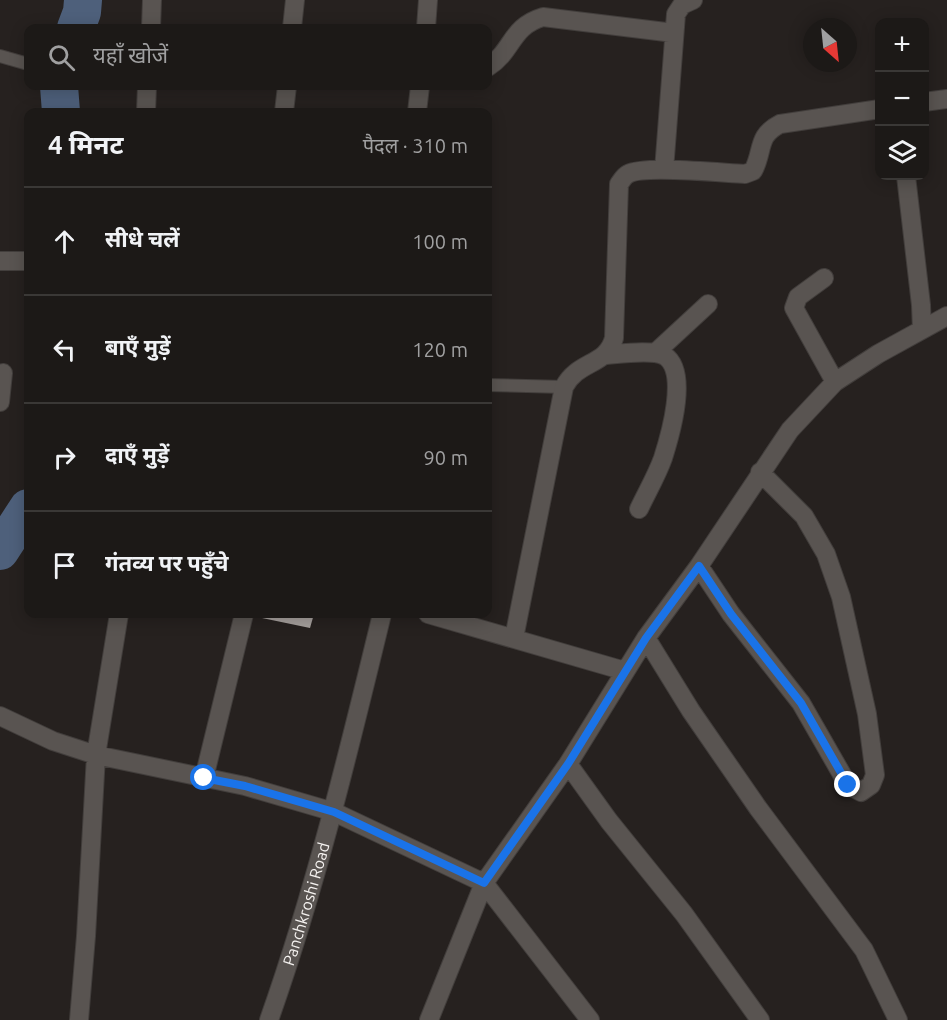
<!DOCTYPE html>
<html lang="hi">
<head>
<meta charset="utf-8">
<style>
  :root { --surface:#1c1917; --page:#292624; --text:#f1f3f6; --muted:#a0a0a1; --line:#3a3836 }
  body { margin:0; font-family:Ubuntu,"Noto Sans Devanagari",sans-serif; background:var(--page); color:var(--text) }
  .controls { position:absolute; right:18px; top:18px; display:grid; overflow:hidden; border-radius:12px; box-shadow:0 3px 15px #0003 }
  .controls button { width:54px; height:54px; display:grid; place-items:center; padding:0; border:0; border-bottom:2px solid var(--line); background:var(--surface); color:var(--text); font:30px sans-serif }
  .compass { position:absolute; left:803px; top:18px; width:54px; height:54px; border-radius:50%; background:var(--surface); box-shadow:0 3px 15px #0003; rotate:153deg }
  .stop { position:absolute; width:18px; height:18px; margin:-14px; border:4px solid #1a73e8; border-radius:50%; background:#fff }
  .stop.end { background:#1a73e8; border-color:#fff; box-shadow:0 2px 6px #0008 }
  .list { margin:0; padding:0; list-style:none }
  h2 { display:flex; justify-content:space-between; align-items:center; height:78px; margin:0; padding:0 24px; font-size:26px }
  h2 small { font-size:20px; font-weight:400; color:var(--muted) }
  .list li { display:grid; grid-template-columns:39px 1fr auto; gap:18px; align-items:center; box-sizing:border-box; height:108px; padding:0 24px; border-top:2px solid var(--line) }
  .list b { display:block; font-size:22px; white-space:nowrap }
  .list em { font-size:20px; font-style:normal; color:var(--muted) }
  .icon { flex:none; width:33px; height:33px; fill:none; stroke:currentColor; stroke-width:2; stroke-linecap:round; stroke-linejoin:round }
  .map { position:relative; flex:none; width:947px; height:1020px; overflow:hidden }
  .search { position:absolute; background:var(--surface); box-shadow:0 3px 15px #0003; left:24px; top:24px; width:468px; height:66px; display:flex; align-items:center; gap:15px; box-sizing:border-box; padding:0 21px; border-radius:12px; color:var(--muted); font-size:22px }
  .panel { position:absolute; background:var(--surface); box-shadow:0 3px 15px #0003; left:24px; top:108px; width:468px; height:510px; border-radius:12px }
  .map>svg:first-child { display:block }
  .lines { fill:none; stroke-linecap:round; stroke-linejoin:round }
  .river { stroke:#4e607b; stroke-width:38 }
  .building { fill:#a59f9c }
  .service-casing { stroke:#423e3c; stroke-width:14 }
  .minor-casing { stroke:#423e3c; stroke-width:20 }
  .tertiary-casing { stroke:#423e3c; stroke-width:20 }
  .service { stroke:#595451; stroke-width:12 }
  .minor { stroke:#595451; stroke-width:18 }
  .tertiary { stroke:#595451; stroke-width:18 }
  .route { stroke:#1a73e8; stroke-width:8 }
  .labels { text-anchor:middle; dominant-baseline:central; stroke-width:6; stroke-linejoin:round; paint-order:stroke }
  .street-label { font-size:16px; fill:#f5f2f0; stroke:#0d0b0a }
</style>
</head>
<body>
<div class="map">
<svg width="947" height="1020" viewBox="0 0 947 1020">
  <rect width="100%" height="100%" fill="#26211f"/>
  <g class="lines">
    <path class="river" d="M76,28l6,-16 1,-12
      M59,86l2,26
      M0,551l28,-43"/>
  </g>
  <path class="building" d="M263,614h51l-4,14 -48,-10z"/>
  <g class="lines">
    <defs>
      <path id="service" d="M0,56l28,8
        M488,385l76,2"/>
      <path id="minor" d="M151,28l1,-28
        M292,28l3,-28
        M488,67c26,-17 22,-40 55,-50l131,16
        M924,102l23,-3
        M146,112l1,-26
        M284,112l3,-26
        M664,170l12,-156 6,-9 11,-5
        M906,176l15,129 1,25
        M0,261h28
        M824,278l-26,19 -4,11 41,74
        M655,353l53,-49
        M605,355c14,-1 48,-6 60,1 24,16 5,80 -2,102 -6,17 -16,34 -24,51
        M0,402l3,-29
        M699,566l32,48 70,89 47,82 13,7 10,-7 4,-10 -8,-61 -26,-117 -15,-43 -22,-38 -44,-44
        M428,614l197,57
        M514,638l50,-251c14,-27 43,-21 50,-49l5,-154c3,-4 5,-8 9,-10 16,-9 94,-1 117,0l8,-3c11,-20 3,-35 27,-47l100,-15
        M646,638l45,73 67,97 106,142 34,70
        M0,716l53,25 43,14 149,31 89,26 150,71 106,137
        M568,764l41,57 75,93 76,106
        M204,778l40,-164
        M79,1020l7,-84 10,-181 23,-141
        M429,1020l55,-137 84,-119 78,-126 53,-72 91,-136 45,-48 43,-28 69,-38"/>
      <g id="tertiary">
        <path d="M426,28l2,-28"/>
        <path d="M417,112l3,-26"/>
        <path id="s1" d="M269,1020c47,-133 80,-270 113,-406"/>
      </g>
    </defs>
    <use href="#service" class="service-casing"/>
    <use href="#minor" class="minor-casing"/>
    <use href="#tertiary" class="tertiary-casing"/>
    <use href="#service" class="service"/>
    <use href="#minor" class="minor"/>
    <use href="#tertiary" class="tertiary"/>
  </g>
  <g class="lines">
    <path class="route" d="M204,778l41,8 89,26 150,71 84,-119 78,-126 53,-72 32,48 70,89 47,82"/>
  </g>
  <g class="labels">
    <g class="street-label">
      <text stroke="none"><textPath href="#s1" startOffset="122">Panchkroshi Road</textPath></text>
    </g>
  </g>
</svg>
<div class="controls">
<button>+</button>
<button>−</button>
<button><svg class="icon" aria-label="layers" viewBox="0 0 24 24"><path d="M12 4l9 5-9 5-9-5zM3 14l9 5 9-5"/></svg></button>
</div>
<svg class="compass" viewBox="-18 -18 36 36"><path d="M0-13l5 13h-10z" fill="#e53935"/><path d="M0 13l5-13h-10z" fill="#a0a0a1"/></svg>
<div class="stop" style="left:204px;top:778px"></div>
<div class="stop end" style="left:848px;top:785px"></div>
<div class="search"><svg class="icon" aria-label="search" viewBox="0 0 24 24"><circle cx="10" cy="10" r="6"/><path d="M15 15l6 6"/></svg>यहाँ खोजें</div>
<section class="panel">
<h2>4 मिनट<small>पैदल · 310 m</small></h2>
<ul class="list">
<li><svg class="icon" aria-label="ahead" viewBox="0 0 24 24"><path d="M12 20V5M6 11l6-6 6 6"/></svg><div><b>सीधे चलें</b></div><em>100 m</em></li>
<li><svg class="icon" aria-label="left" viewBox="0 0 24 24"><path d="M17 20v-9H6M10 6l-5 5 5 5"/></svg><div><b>बाएँ मुड़ें</b></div><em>120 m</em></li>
<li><svg class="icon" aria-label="right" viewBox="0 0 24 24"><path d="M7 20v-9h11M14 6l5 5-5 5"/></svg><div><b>दाएँ मुड़ें</b></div><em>90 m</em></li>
<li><svg class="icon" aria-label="arrive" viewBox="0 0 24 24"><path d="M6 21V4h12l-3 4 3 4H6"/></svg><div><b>गंतव्य पर पहुँचे</b></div></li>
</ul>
</section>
</div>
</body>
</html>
